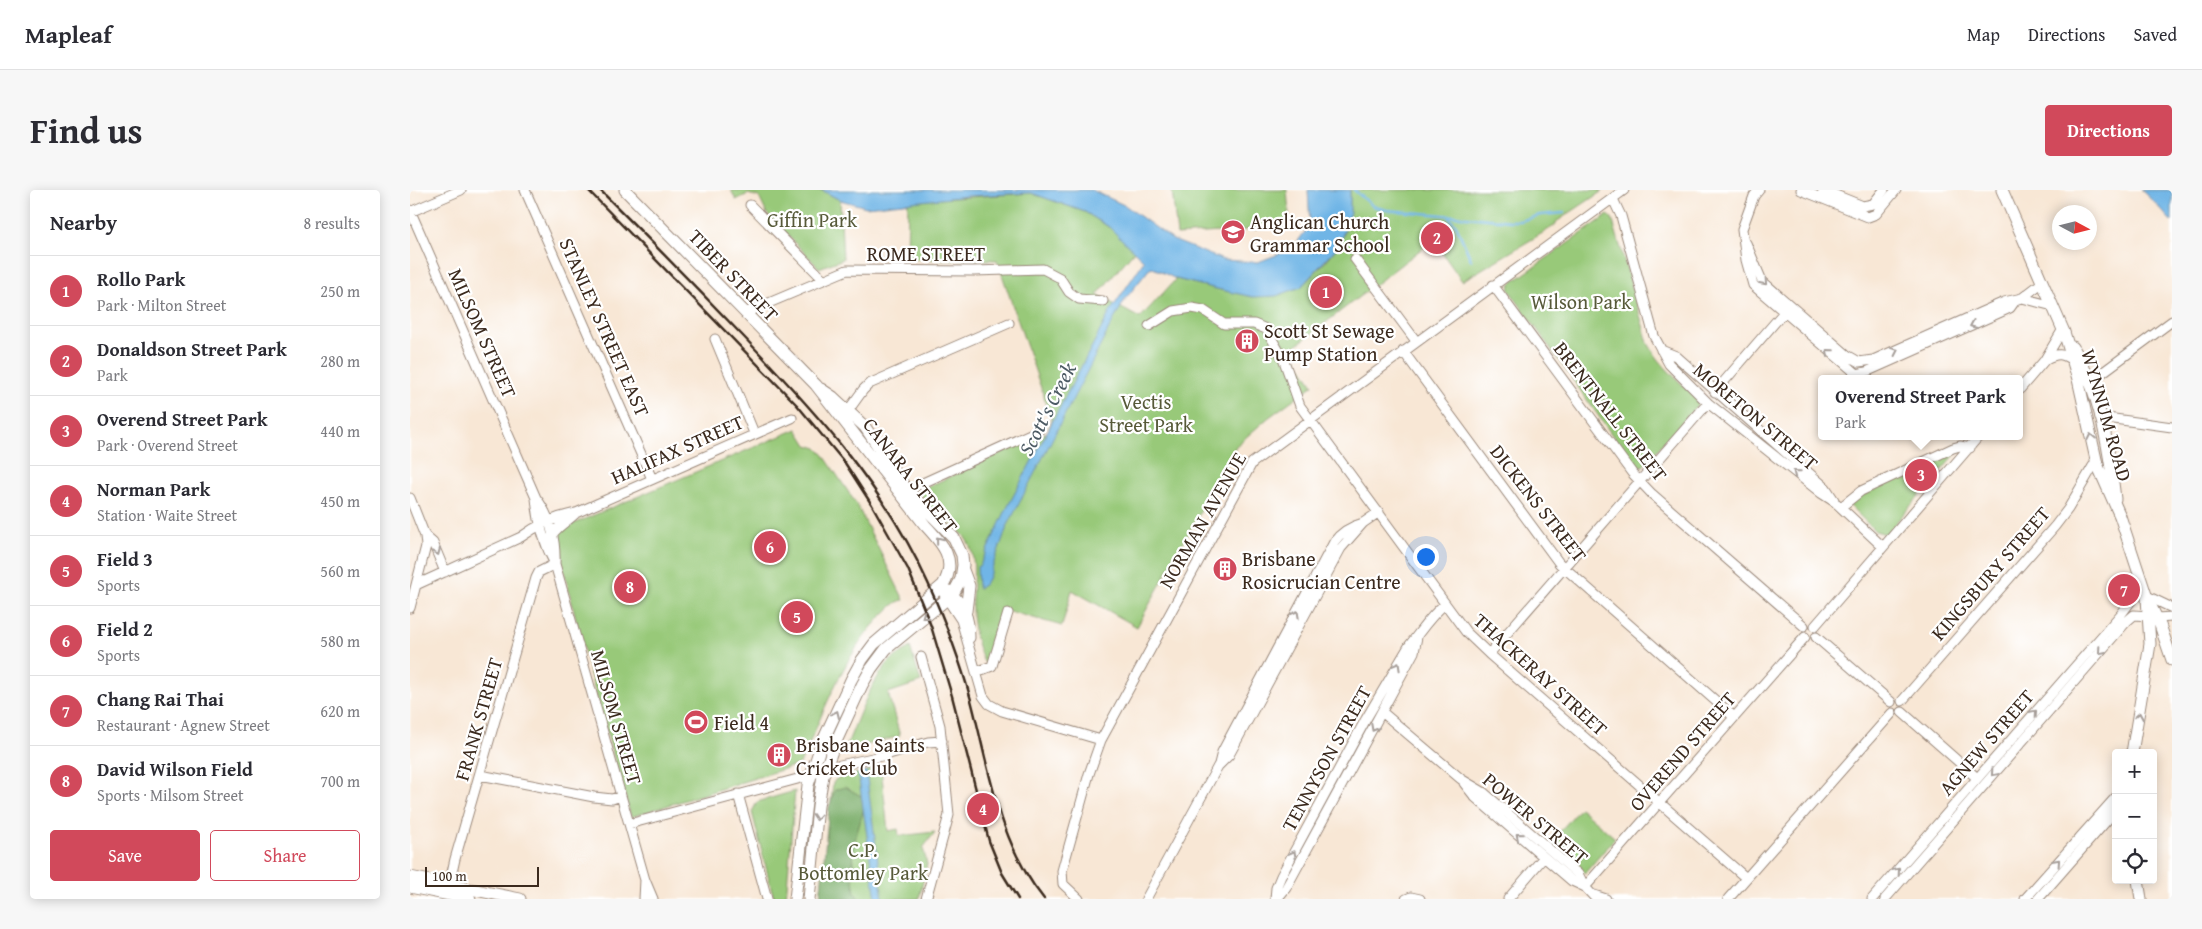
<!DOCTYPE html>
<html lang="en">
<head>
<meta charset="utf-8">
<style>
  :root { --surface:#fff; --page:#f7f7f7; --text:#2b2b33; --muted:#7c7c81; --line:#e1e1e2; --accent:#d1495b }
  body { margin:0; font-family:"Gentium Book Plus",serif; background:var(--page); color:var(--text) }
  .controls { position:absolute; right:15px; bottom:15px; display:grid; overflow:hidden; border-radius:5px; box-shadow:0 2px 12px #0003 }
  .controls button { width:45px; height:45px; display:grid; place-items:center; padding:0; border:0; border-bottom:1px solid var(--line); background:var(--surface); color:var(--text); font:25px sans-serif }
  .compass { position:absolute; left:1642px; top:15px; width:45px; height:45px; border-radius:50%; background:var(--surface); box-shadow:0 2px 12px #0003; rotate:97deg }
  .scale { position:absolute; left:15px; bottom:12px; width:114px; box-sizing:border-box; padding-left:5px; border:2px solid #3b2a1e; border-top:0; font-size:14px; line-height:18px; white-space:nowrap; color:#3b2a1e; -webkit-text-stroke:4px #fff; paint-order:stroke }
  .you { position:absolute; left:1015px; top:366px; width:18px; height:18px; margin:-12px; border:4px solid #fff; border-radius:50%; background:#1a73e8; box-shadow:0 0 0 8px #1a73e833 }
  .badge { display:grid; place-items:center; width:32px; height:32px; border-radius:50%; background:var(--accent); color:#fff; font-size:16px; font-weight:700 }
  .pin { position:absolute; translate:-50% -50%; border:2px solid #fff; box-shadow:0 1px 5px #0006 }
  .popup { position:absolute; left:1408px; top:185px; width:205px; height:65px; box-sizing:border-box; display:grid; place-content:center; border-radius:5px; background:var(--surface); filter:drop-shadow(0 1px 4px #0005); font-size:16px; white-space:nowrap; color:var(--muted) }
  .popup b { font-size:19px; color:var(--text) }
  .popup::after { content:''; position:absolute; left:50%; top:100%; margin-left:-10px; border:10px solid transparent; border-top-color:var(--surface) }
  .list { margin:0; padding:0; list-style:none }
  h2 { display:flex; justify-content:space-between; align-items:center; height:65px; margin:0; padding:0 20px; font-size:21px }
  h2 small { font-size:16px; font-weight:400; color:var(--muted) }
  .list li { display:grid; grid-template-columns:32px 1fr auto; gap:15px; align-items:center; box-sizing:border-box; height:70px; padding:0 20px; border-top:1px solid var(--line) }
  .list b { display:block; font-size:19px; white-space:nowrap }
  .list p { margin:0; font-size:16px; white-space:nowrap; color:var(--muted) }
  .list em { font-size:16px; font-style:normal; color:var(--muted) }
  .actions { display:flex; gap:10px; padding:15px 20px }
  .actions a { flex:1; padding:11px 0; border:1px solid var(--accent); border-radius:5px; text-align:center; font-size:18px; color:var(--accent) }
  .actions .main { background:var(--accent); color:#fff }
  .icon { flex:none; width:28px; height:28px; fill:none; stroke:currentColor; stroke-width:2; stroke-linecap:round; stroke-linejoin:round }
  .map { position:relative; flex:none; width:1762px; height:709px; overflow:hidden; border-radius:5px }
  header { display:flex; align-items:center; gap:30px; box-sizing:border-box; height:70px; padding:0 25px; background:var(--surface); border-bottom:1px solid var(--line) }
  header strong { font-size:24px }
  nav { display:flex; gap:28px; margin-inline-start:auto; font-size:18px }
  .intro { display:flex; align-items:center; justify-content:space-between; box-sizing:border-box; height:120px; padding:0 30px }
  h1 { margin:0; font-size:35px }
  .button { padding:12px 22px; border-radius:5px; background:var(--accent); color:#fff; font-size:18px; font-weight:700 }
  main { display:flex; gap:30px; padding:0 30px }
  aside { flex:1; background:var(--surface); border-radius:5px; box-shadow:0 2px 12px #0003 }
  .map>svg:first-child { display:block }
  .green { fill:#98c979; stroke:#6a7a4c }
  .forest { fill:#7aad69; stroke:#5a6c44 }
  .water { fill:#6fb5e6; stroke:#557082 }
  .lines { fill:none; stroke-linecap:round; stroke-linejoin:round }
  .stream { stroke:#6fb5e6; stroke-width:2.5 }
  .minor-casing { stroke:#9a887a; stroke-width:11 }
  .major-casing { stroke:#9a887a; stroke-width:13 }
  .minor { stroke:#fff; stroke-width:9 }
  .major { stroke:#fff; stroke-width:11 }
  .rail { stroke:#3b2a1e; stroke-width:2.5 }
  .oneway { stroke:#a79f9a }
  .labels { text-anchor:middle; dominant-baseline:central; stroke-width:4.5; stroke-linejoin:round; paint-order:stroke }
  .park-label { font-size:20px; fill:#575a39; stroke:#fff }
  .poi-label { font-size:20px; fill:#3b2a1e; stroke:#fff; text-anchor:start }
  .street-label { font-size:20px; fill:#3b2a1e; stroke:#fff }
  .water-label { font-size:21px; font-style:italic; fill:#4d5b64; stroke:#fff }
</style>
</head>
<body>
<header>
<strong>Mapleaf</strong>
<nav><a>Map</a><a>Directions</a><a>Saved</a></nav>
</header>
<div class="intro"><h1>Find us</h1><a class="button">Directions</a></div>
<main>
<aside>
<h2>Nearby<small>8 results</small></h2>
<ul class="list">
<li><span class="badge">1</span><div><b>Rollo Park</b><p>Park · Milton Street</p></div><em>250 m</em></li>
<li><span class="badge">2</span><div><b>Donaldson Street Park</b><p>Park</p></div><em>280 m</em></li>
<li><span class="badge">3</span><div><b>Overend Street Park</b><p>Park · Overend Street</p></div><em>440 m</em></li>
<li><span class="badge">4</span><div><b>Norman Park</b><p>Station · Waite Street</p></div><em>450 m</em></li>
<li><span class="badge">5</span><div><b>Field 3</b><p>Sports</p></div><em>560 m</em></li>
<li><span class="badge">6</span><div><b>Field 2</b><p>Sports</p></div><em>580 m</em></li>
<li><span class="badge">7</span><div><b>Chang Rai Thai</b><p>Restaurant · Agnew Street</p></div><em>620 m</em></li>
<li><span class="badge">8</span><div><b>David Wilson Field</b><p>Sports · Milsom Street</p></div><em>700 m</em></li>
</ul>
<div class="actions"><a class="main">Save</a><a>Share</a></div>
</aside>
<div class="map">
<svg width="1762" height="709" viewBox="0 0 1762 709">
  <rect width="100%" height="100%" fill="#fff"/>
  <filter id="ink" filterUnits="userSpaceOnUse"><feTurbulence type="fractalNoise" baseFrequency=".02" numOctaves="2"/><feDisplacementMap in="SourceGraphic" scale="10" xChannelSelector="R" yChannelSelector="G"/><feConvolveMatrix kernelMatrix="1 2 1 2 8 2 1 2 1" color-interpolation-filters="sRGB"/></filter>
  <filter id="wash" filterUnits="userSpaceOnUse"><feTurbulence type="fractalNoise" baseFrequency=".0096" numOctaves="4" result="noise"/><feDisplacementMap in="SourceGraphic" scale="20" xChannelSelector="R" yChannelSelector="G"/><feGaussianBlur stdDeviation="1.12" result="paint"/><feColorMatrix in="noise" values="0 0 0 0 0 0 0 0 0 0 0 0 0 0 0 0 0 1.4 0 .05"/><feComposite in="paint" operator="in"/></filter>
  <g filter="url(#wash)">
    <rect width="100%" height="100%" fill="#f8e7d5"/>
    <path class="green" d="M321,0h90l19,10 3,59 -24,9 -52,-54 -8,-17 -11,-3 -12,6z
      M762,0h115l3,37 -113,8z
      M940,0h254l-48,32v3l-94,56 -29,-41 -143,110 23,35 -45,33 -32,28 -99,181 -65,-37 -10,36 -57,-16 -14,48 -4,5 -3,-1c-7,-15 -12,-36 -12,-53 -1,-21 6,-45 -3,-65 -10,-22 -39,-28 -48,-50l2,-5 124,-57 5,-12 -55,-160 -90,-1 1,-58 123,-8 54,19 24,15 26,23 -38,45 43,23 36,-39 49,12 76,-4c33,-35 50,-45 49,-97z
      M1198,25l4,3 36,125c12,23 32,39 50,56v5l-55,62h-9l-125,-176 1,-6z
      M387,239l10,16 10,3 6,6 34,51 47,95c-7,1 -11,5 -16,10 -44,40 -63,101 -88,154l-169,53 -41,-143 -36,-142z
      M1542,263l3,2 -69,79 -11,-3 -26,-26 5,-6z
      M500,457l11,35 -33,11 12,43 -56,15c13,-28 23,-64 44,-88 6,-6 15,-11 22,-16z
      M471,577l7,64 10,-2 1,7 36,-4 -12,16 4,16 -8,35h-99l13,-116 3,-4z
      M385,601l-9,108h-12l-22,-87 5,-10z
      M1170,618l35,30 -30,35 -35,-30z"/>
    <path class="forest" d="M435,597l16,9 3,12 -9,32 -3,33 3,20 4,6h-39l9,-92 6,-17z"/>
    <path class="water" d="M411,0h271l34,16 47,34 50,20 35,2 34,-13 18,-24 -2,-35h42v22l-10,32 -39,43 -25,9 -23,1 -28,-6 -49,-12 -25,-12 -25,31 -15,27 -104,202 -19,52 -3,5 -7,5 -1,-22 3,-2 27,-57 104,-198 33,-49 -35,-34 -24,-15 -54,-19 -63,3 -102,11 -26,-7z
      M1731,0h31v32l-17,-19z
      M456,581l17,128h-7l-18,-126z"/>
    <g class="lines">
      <path class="stream" d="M944,0l19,16 14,4 124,11h9l20,-6 24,-2
        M1039,27l7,8 15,35"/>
    </g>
  </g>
  <g filter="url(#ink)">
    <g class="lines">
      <defs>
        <path id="minor" d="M115,0l127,289
          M1349,0l-5,6 -12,33 4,31 7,25 104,89 9,-2 133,-59 11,-5 5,-7
          M1391,0l67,27 8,-3 20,-24
          M1413,0l40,16 10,-2 11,-14
          M1203,9l8,17 33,120 15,28 39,39 113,90 14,9 48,45
          M340,15l73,74
          M0,20l126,288c14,17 20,43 19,65
          M0,22l51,-22
          M1336,53l16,38 85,74 12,7 14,-2 131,-58 18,-4 17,-13 3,-4
          M945,69l61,82
          M1083,95l139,188 20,21 152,132
          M1612,108l31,8
          M335,123l102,-43 127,1 69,-2 17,9 9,14 10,7 24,2
          M739,136l24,-15 19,-3 11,2 21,14h30l12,5 17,29 17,48 166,226 23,22 257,224
          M305,149l39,94
          M1251,160l15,6 150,132 8,12
          M993,161l156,212 175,154
          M1636,169c11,-6 17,-6 27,2
          M1681,191l81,-60
          M1610,199l24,-28 19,-32
          M1305,202l69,-80
          M435,225l18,-25 6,-6 140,-61
          M1690,227l72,10
          M493,302l136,-62
          M0,308l15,38 1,10 -16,62
          M126,308c2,23 8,46 19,66l90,316 8,19
          M1431,317l20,-16 92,-43 7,-2 10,2
          M142,345c6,-9 16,-14 24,-22
          M15,346l8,7 12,29
          M6,395l105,-48c16,-12 36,-20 55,-24l216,-95
          M530,398l21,32 22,76 6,8 13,7 99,29
          M539,400c16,15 21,27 21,48
          M1737,406l25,12
          M1747,428l15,-1
          M1405,436l164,-190
          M1406,447l75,65
          M1079,464l219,-251
          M511,467l19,69 9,89 -23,84
          M566,482l16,-6 16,-53
          M1492,511l153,-175 13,-17 25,-43 4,-2
          M972,522l79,67 22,13 95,82 7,13
          M1492,522l75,66
          M809,574l3,-12 112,-210c7,-10 18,-16 29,-19
          M70,585l114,22 18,2 9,-3
          M1054,593l11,14 69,60 28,24 13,6 11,12
          M328,604l29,105
          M219,634l176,-47 26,-10 55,-12 42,-13 14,-1
          M1175,697l220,-250
          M38,700l7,-31 81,-281 3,-6 16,-8
          M1184,705l12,4
          M234,709l1,-19
          M669,709l-16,-15 -1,-13 27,-97 12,-34 151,-277 372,-273
          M736,709l72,-133 11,-11 112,-207 22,-25 16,-11
          M865,709l1,-11 5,-12 85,-157 43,-73c12,-15 21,-30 36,-42
          M867,709l9,-11 128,-236 3,-15
          M996,709l5,-2 9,2
          M1098,709l36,-42
          M1318,709l164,-186
          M1462,709l250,-286 21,-28
          M1475,709l242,-278 7,-6 15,1
          M1615,709l91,-102
          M1628,709l78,-89"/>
        <path id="major" d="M215,0l191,195 109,140c17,18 33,35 18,60l-69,59 -12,16 -11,20 -30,65 -13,40 -13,114
          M1592,0l62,142 14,47 19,85 23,52 27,82 3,46 -18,109
          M1663,157c27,45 36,100 42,152
          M553,380l6,16 -3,25
          M1740,414l10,21 12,35
          M0,687l110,22
          M1728,690l3,19
          M0,697l60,12
          M399,709l9,-93 5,-30 10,-28 29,-63 9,-16 15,-20 67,-55 8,-15 2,-14 -1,-10 -8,-17 -47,-48 -42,-63 -32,-30 -12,-8"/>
      </defs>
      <use href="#minor" class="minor-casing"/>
      <use href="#major" class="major-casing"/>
      <use href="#minor" class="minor"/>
      <use href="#major" class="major"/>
      <path class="rail" d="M178,0l209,215 48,58 27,42 36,64 23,57 21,70 37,145 13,32 16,26
        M190,0c48,48 95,96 141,144 73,76 143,152 187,249 17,38 32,77 43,117 18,68 27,142 73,199"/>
    </g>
    <defs><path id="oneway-chevron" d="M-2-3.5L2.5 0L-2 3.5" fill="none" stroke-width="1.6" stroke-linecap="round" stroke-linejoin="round" transform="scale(1.25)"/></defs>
    <g class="oneway">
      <use href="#oneway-chevron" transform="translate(1354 92) rotate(48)"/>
      <use href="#oneway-chevron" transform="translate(1563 135) rotate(156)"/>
      <use href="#oneway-chevron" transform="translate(1485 161) rotate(-25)"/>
      <use href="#oneway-chevron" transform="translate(1419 162) rotate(-139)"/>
      <use href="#oneway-chevron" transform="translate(1681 247) rotate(-102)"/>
      <use href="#oneway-chevron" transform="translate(1386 283) rotate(-141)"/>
      <use href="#oneway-chevron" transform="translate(529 350) rotate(-129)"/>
      <use href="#oneway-chevron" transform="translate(27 362) rotate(67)"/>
      <use href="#oneway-chevron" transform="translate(886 424) rotate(-62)"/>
      <use href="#oneway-chevron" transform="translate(515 426) rotate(143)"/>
      <use href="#oneway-chevron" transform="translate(1691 461) rotate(131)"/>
      <use href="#oneway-chevron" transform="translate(987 476) rotate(-61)"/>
      <use href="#oneway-chevron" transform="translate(1624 523) rotate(-49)"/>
      <use href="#oneway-chevron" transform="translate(426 524) rotate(-65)"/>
      <use href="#oneway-chevron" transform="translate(1729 526) rotate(-80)"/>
      <use href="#oneway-chevron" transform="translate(964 538) rotate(118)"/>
      <use href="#oneway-chevron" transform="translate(1584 583) rotate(131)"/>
      <use href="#oneway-chevron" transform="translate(407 627) rotate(95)"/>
      <use href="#oneway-chevron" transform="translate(1109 646) rotate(-139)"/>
      <use href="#oneway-chevron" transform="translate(883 664) rotate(-61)"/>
      <use href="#oneway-chevron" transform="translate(1647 672) rotate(-48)"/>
      <use href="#oneway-chevron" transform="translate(1487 681) rotate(-49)"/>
    </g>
  </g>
  <defs>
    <symbol id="school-disc" viewBox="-11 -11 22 22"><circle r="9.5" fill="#d1495b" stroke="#fff"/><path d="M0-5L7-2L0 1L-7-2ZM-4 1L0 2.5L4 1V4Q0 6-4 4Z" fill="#fff"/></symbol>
    <symbol id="building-disc" viewBox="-11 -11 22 22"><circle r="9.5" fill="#d1495b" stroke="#fff"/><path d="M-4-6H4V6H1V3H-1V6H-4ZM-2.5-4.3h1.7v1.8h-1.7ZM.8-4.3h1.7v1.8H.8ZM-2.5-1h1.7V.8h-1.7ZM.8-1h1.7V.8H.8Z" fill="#fff"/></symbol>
    <symbol id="stadium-disc" viewBox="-11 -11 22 22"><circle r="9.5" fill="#d1495b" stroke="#fff"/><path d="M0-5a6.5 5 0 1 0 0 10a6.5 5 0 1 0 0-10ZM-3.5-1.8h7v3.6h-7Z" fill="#fff"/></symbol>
  </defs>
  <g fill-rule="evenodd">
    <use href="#school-disc" x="809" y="28" width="28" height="28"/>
    <use href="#building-disc" x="823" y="137" width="28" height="28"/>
    <use href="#building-disc" x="801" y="365" width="28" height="28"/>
    <use href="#stadium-disc" x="272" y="518" width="28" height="28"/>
    <use href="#building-disc" x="355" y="551" width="28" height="28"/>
  </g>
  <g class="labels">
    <g class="park-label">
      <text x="402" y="29">Giffin Park</text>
      <text x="1171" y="111">Wilson Park</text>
      <text x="736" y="211">Vectis<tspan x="736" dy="23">Street Park</tspan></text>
      <text x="453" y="659">C.P.<tspan x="453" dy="23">Bottomley Park</tspan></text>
    </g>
    <g class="poi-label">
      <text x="840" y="31">Anglican Church<tspan x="840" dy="23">Grammar School</tspan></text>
      <text x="854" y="140">Scott St Sewage<tspan x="854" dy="23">Pump Station</tspan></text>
      <text x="832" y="368">Brisbane<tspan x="832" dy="23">Rosicrucian Centre</tspan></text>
      <text x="304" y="532">Field 4</text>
      <text x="386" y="554">Brisbane Saints<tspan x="386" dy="23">Cricket Club</tspan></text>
    </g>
    <g class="street-label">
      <text x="516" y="63">ROME STREET</text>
      <text transform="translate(324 85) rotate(46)">TIBER STREET</text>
      <text transform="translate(195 137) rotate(66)">STANLEY STREET EAST</text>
      <text transform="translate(73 143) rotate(66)">MILSOM STREET</text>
      <text transform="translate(1201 221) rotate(52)">BRENTNALL STREET</text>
      <text transform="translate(1697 225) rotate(74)">WYNNUM ROAD</text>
      <text transform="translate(1346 226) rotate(40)">MORETON STREET</text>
      <text transform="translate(267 259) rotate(-24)">HALIFAX STREET</text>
      <text transform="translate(501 285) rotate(52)">CANARA STREET</text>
      <text transform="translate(1129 313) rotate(52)">DICKENS STREET</text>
      <text transform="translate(792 330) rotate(-60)">NORMAN AVENUE</text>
      <text transform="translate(1580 383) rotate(-49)">KINGSBURY STREET</text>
      <text transform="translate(1131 484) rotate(42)">THACKERAY STREET</text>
      <text transform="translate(207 527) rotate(74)">MILSOM STREET</text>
      <text transform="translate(68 529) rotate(-74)">FRANK STREET</text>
      <text transform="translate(1576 552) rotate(-49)">AGNEW STREET</text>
      <text transform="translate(1272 561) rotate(-49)">OVEREND STREET</text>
      <text transform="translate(916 568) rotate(-61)">TENNYSON STREET</text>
      <text transform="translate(1126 628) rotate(40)">POWER STREET</text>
    </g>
    <g class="water-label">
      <text transform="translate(637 219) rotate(-63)">Scott's Creek</text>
    </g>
  </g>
</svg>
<div class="controls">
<button>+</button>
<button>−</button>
<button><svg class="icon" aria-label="locate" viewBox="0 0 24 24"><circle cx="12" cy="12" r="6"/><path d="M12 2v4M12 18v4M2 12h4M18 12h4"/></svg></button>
</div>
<svg class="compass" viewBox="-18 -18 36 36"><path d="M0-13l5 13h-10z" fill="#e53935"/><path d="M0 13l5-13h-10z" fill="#7c7c81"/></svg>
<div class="scale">100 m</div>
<div class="you"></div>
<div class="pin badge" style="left:916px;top:102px">1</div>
<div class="pin badge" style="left:1027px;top:48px">2</div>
<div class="pin badge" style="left:1511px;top:285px">3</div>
<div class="popup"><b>Overend Street Park</b>Park</div>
<div class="pin badge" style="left:573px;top:619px">4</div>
<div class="pin badge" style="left:387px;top:427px">5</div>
<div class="pin badge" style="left:360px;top:357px">6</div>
<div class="pin badge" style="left:1714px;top:400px">7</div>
<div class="pin badge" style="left:220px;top:397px">8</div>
</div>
</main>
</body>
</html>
